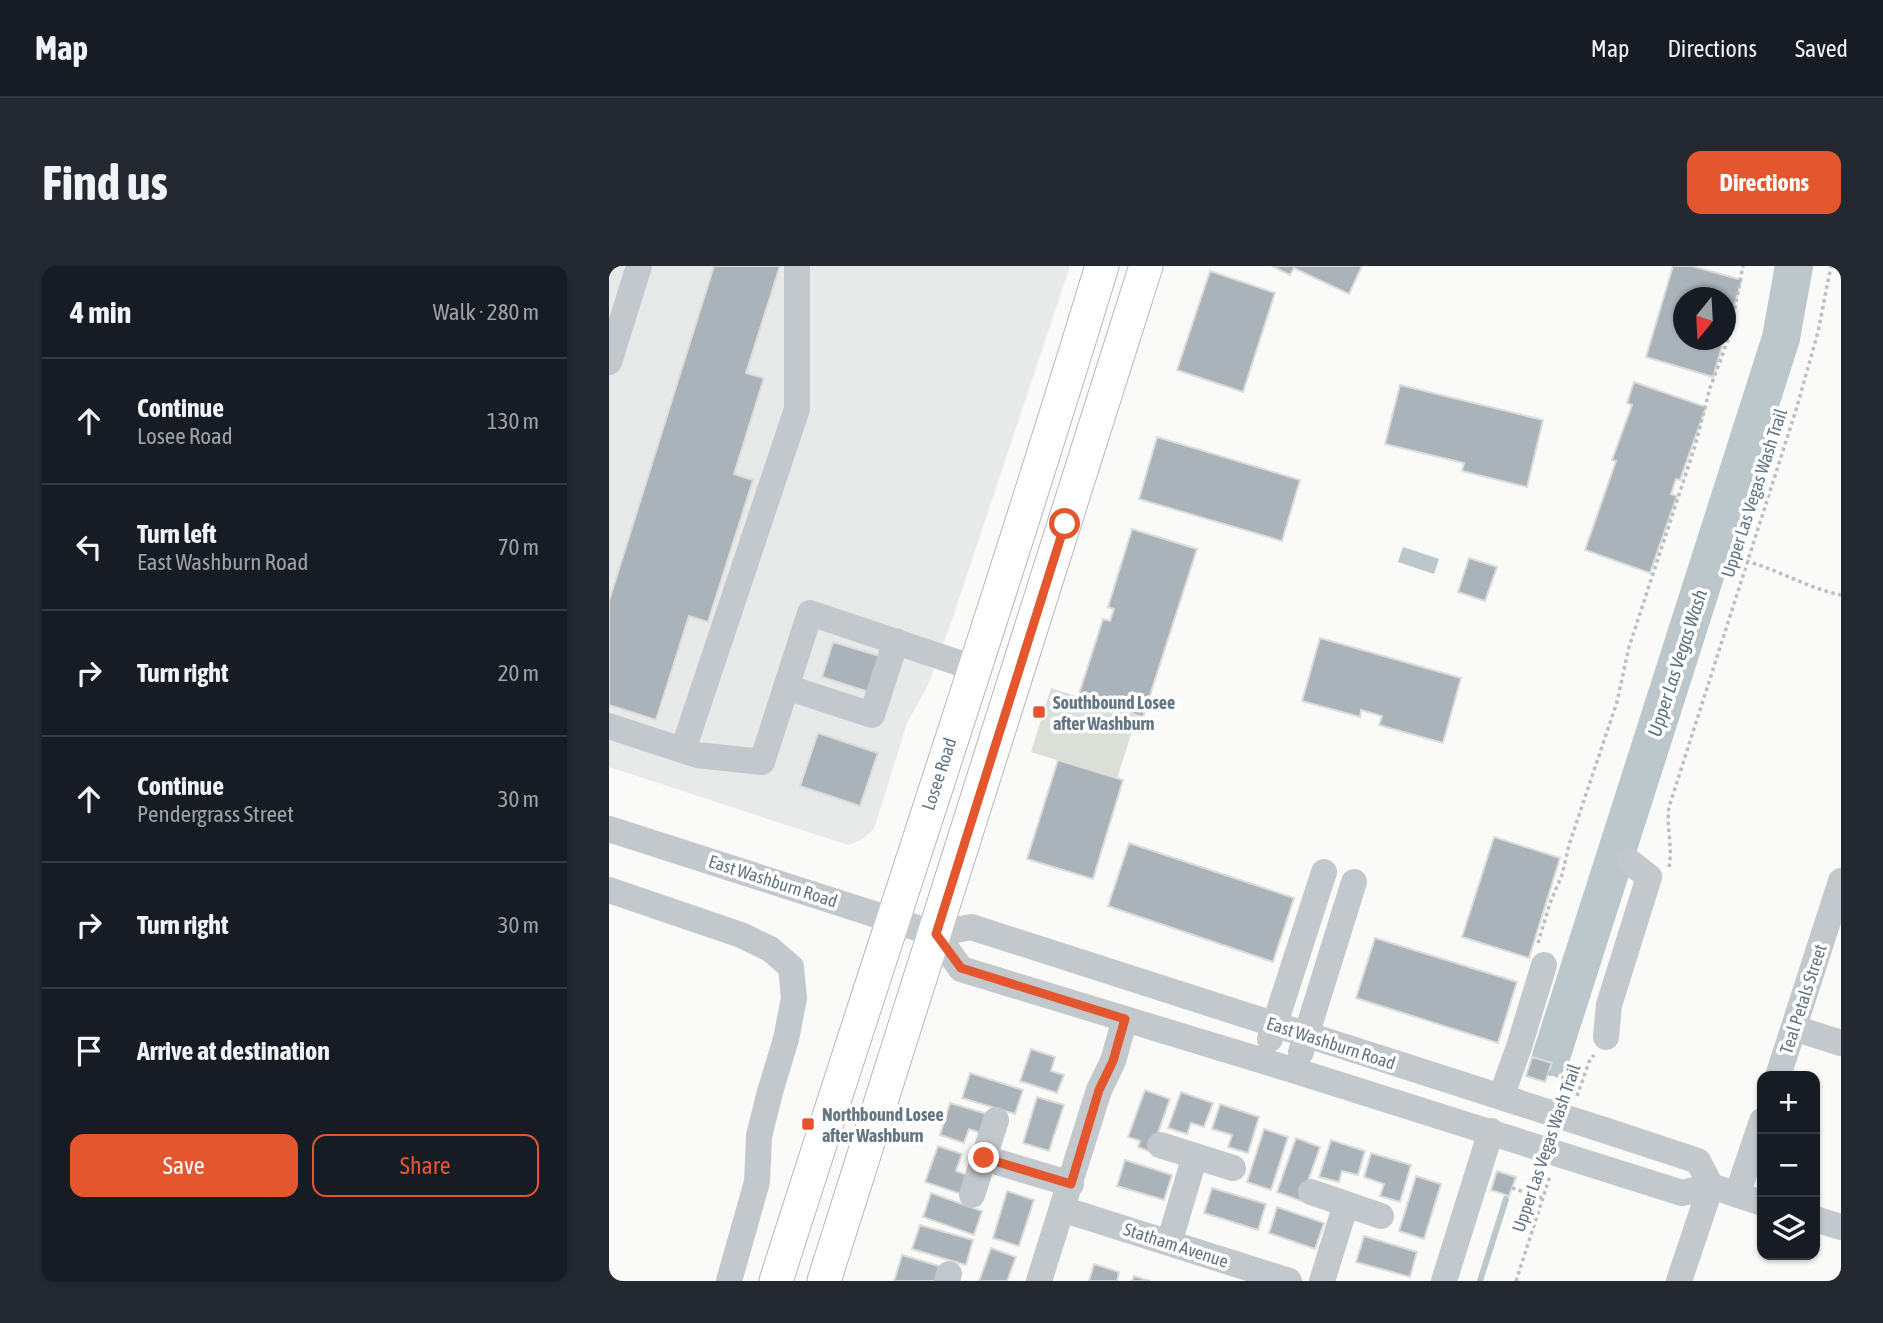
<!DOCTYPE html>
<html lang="en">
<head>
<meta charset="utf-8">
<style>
  :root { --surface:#171b24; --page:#242831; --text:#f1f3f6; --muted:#9ea1a6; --line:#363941; --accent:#e4572e }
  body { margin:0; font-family:"Asap Condensed",sans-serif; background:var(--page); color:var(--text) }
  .controls { position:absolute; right:21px; bottom:21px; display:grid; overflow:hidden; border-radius:14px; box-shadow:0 2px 5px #0004 }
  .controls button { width:63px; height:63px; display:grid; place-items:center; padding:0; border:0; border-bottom:2px solid var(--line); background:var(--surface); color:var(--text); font:35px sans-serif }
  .compass { position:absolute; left:1064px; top:21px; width:63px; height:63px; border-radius:50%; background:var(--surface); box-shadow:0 2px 5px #0004; rotate:198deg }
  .stop { position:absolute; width:21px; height:21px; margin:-16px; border:5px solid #e4572e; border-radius:50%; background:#fff }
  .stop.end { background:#e4572e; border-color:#fff; box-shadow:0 2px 7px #0008 }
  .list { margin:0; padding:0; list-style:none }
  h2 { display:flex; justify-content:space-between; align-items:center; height:91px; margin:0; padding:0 28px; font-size:30px }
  h2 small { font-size:23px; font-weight:400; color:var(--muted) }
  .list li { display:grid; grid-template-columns:46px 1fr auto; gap:21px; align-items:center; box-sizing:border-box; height:126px; padding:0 28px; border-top:2px solid var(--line) }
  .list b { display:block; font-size:26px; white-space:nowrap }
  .list p { margin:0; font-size:23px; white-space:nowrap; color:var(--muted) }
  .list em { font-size:23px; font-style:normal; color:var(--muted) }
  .actions { display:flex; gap:14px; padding:21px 28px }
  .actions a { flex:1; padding:16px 0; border:2px solid var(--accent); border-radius:14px; text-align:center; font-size:24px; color:var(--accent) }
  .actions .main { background:var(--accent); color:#fff }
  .icon { flex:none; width:38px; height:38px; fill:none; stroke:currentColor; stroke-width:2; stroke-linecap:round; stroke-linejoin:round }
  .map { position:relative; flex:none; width:1232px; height:1015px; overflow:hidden; border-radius:14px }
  header { display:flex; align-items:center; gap:42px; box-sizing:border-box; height:98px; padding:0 35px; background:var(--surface); border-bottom:2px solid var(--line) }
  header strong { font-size:33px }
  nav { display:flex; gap:38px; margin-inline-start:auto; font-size:24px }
  .intro { display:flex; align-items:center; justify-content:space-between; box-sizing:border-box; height:168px; padding:0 42px }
  h1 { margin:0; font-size:49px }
  .button { padding:18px 32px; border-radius:14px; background:var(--accent); color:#fff; font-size:24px; font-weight:700 }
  main { display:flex; gap:42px; padding:0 42px }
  aside { flex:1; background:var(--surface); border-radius:14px; box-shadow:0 2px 5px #0004 }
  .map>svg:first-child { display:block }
  .built { fill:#e8e9e9 }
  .green { fill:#dadfd7 }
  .water { fill:#bbc7cb }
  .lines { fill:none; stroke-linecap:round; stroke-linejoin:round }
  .stream { stroke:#bbc7cb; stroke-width:6 }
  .river { stroke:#bbc7cb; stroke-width:38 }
  .building { fill:#aab3b9; stroke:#dcdcda; stroke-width:2 }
  .major-casing { stroke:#b5babe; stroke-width:35 }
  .path { stroke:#bbbfc2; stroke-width:3.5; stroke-dasharray:3.5 3.5; stroke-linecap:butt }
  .minor { stroke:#c3c8cc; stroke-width:26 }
  .major { stroke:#fff; stroke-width:33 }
  .route { stroke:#e4572e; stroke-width:9 }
  .poi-dot { fill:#e4572e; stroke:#fff; stroke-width:2.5 }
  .labels { text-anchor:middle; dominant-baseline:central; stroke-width:7; stroke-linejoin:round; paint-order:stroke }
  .street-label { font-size:18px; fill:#657683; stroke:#fff }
  .poi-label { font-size:18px; font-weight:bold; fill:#657683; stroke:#fff; text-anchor:start }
  .water-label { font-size:19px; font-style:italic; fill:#60757c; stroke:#fff }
</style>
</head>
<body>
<header>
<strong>Map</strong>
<nav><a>Map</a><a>Directions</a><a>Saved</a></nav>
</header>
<div class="intro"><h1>Find us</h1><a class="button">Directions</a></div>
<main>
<aside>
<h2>4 min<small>Walk · 280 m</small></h2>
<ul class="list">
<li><svg class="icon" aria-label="ahead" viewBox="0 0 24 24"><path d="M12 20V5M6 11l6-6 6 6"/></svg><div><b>Continue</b><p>Losee Road</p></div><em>130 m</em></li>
<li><svg class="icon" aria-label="left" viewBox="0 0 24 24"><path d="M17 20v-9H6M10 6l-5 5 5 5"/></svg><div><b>Turn left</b><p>East Washburn Road</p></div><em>70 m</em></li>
<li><svg class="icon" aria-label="right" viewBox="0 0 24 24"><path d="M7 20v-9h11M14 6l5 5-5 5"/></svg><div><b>Turn right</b></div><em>20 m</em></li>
<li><svg class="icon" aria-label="ahead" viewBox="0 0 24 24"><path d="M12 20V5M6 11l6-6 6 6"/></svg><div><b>Continue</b><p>Pendergrass Street</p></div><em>30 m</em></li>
<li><svg class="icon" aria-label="right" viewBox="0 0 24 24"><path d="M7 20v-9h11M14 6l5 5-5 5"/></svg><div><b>Turn right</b></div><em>30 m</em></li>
<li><svg class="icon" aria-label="arrive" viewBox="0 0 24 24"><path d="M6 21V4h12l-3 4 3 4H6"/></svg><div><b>Arrive at destination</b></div></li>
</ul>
<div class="actions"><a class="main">Save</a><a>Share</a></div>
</aside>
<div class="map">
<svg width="1232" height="1015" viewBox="0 0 1232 1015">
  <rect width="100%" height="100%" fill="#fafaf8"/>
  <path class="built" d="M0,0h461l-118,354 -25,67 -20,36 -33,106 -13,11 -13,5 -239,-78z"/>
  <path class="green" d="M442,422l86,27 -20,64 -86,-27z"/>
  <path class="water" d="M794,281l36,12 -5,15 -36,-12z"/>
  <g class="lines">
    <path class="stream" d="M871,1015l26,-82"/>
    <path class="river" d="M942,791l230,-719 13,-72"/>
  </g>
  <path class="building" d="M105,0h66l-34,107 18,5 -30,96 19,6 -45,142 -19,-6 -33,104 -47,-15v-104z
    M663,0h90l-13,28 -55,-26 -4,7z
    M1064,0h19l50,14 -17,55v-37h-42v42h41l-11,37 -67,-20z
    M601,5l65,22 -32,99 -66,-22z
    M1025,116l72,25 -26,73 -4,-1 -5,15 6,2 -27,77 -65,-23 31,-89 -4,-1 20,-55 -5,-2z
    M791,119l143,35 -16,67 -65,-16 2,-8 -79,-19z
    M548,171l143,43 -18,61 -143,-42z
    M523,263l65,20 -54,168 -65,-20 25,-78 7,2 4,-12 -6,-2z
    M860,292l28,9 -12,34 -27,-9z
    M711,372l141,40 -18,65 -64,-18 3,-9 -21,-6 -1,7 -58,-16z
    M224,376l53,16 -11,36 -53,-17z
    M209,467l60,20 -18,53 -60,-20z
    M449,494l65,20 -30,99 -66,-20z
    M885,571l66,21 -31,100 -67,-21z
    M520,577l165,55 -21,64 -165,-56z
    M766,672l142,44 -19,61 -142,-45z
    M422,783l24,8 -4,14 13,4 -7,18 -37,-12z
    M923,791l20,6 -7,19 -19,-6z
    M361,807l53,17 -8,24 -53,-16z
    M536,824l25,9 -19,53 -13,-5 2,-6 -12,-4z
    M572,826l32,11 -9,24 -13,-4 -4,11 -19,-6z
    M428,831l27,8 -15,46 -26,-8z
    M341,837l37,11 -6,19 -12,-4 -5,14 -24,-8z
    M611,838l39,13 -11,36 -20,-6 4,-12 -20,-6z
    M655,863l24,8 -17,53 -24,-8z
    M687,872l24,9 -19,54 -24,-9z
    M722,874l34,11 -7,24 -16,-4 -3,11 -20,-5z
    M329,880l24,8 -6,17 11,4 -6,19 -36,-12z
    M762,887l40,12 -11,37 -20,-6 4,-12 -20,-7z
    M516,894l47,15 -8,25 -47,-14z
    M888,905l19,6 -7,19 -18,-6z
    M807,910l25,8 -17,55 -25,-8z
    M603,922l54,16 -8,26 -54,-17z
    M398,925l27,9 -15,46 -26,-8z
    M322,927l51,18 -8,24 -51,-18z
    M668,941l47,16 -9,26 -46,-16z
    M311,959l53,15 -7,25 -54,-16z
    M755,970l53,16 -7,25 -54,-15z
    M382,982l25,9 -9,24h-28z
    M293,989l37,11 -4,15h-41z
    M485,998l25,8 -2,9h-28z
    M525,1010l16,5h-18z"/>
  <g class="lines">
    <defs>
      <path id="major" d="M167,1015c108,-338 222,-675 326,-1015
        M215,1015l322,-1015"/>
    </defs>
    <use href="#major" class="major-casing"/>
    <path class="path" d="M1137,295c33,9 61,27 95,34
      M1060,601c4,-20 -3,-40 0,-60l127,-397 22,-78 13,-66
      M929,677l12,-40 12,-28 7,-30 48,-143 12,-55 66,-201 15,-58 19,-51 14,-71
      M939,807l33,10
      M968,830l12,-34 5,-7
      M903,922l30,10
      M907,1015l34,-105"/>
    <path class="minor" d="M0,96l30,-96
      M177,421l86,28 24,-74
      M0,460l88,29 65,7 48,-149 164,55
      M74,484l114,-341v-143
      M0,563l327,105 35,-7 636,204 91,30 13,25
      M0,624l132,45 29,14 21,18 3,31 -8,41 -16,53 -11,44 -2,46 -28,99
      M327,668l25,35 335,102 386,122 29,-7 51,17
      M1185,762l47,15
      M997,771l3,-32 40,-128 -19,-15
      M661,773l54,-167
      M692,786l53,-170
      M1169,810l63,-195
      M892,831l18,-50 25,-82
      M551,879l73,23
      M375,892l87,26
      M702,926l70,24
      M363,929l24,-75
      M1128,929l25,-74
      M453,943l227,72
      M1206,953l26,8
      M560,977l26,-87
      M338,1015l2,-7
      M430,1015l60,-191 14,-29 12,-42
      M713,1015l24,-77
      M835,1015l47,-150
      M1070,1015l32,-95"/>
    <use href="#major" class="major"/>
  </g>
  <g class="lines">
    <path class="route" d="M375,892l87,26 28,-94 14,-29 12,-42 -164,-51 -25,-34 129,-410"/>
  </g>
  <g class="poi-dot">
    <rect x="423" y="439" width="14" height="14" rx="3.5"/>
    <rect x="192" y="851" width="14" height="14" rx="3.5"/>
  </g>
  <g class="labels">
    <g class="street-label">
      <text transform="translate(1145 227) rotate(-72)">Upper Las Vegas Wash Trail</text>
      <text transform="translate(330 508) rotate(-72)">Losee Road</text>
      <text transform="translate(164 615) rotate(18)">East Washburn Road</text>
      <text transform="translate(1194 733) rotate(-72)">Teal Petals Street</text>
      <text transform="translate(722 777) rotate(18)">East Washburn Road</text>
      <text transform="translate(937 882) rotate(-71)">Upper Las Vegas Wash Trail</text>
      <text transform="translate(567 979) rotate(18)">Statham Avenue</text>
    </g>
    <g class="poi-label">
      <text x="444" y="436">Southbound Losee<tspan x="444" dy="21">after Washburn</tspan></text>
      <text x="213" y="848">Northbound Losee<tspan x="213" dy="21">after Washburn</tspan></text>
    </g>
    <g class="water-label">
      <text transform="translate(1068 397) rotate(-72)">Upper Las Vegas Wash</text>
    </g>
  </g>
</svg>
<div class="controls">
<button>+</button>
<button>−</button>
<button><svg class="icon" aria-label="layers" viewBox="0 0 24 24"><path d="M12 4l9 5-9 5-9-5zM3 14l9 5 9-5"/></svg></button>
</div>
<svg class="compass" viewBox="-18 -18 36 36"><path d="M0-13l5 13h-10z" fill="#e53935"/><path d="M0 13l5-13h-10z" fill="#9ea1a6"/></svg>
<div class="stop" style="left:456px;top:258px"></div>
<div class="stop end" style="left:375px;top:892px"></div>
</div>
</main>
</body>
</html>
